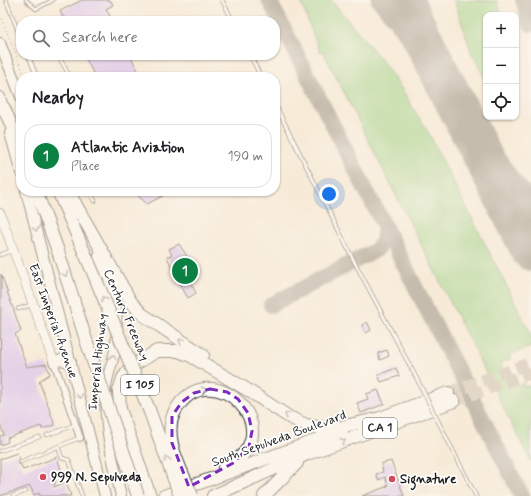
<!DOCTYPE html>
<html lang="en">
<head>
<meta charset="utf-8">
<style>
  :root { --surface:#fff; --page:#f6f6f6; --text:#202124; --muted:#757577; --line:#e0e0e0; --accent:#0b8043 }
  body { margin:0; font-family:Mynerve,sans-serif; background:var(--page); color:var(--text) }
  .controls { position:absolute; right:12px; top:12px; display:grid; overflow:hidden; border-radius:8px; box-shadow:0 1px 3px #0004 }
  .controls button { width:36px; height:36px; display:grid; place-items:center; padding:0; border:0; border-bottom:1px solid var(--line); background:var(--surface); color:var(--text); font:20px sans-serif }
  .you { position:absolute; left:329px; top:194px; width:14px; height:14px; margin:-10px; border:3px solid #fff; border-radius:50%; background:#1a73e8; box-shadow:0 0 0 6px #1a73e833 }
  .badge { display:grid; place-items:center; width:26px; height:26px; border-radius:50%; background:var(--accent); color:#fff; font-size:13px; font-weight:700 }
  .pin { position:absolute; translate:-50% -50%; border:2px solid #fff; box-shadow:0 1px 4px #0006 }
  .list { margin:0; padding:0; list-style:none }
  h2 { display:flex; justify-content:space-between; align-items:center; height:52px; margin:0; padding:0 16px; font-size:17px }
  h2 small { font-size:13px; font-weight:400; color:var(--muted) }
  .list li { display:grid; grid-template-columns:26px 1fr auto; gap:12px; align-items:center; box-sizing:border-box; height:64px; margin:0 8px 8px; padding:0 8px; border:1px solid var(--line); border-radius:16px }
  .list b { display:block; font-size:15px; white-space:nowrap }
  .list p { margin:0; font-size:13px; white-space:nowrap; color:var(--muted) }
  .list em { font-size:13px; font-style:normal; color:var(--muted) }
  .icon { flex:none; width:22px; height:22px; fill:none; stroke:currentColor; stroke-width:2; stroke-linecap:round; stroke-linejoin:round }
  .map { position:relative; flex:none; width:531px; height:496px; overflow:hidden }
  .search { position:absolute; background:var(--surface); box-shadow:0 1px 3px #0004; left:16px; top:16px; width:264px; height:44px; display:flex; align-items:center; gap:10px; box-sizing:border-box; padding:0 14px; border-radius:16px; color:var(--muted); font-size:15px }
  .panel { position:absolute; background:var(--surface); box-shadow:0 1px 3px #0004; left:16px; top:72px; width:264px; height:124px; border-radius:16px }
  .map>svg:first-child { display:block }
  .green { fill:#9ad488; stroke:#5b7852 }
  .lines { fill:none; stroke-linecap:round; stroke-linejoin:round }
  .taxiway { stroke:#8a847a; stroke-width:16 }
  .runway { stroke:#8a847a; stroke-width:40 }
  .building { fill:#ceb3f8 }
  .highway-tunnel { stroke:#cbc2b2; stroke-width:12; stroke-dasharray:12 6; stroke-linecap:butt }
  .lane-casing { stroke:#3d3b38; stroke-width:4.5 }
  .street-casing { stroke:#3d3b38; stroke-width:8 }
  .secondary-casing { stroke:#3d3b38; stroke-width:10 }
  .primary-casing { stroke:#3d3b38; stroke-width:12 }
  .highway-casing { stroke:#3d3b38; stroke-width:14 }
  .path { stroke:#3d3b38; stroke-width:1; stroke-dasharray:1 3; stroke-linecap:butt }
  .lane { stroke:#fff; stroke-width:3 }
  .street { stroke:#fff; stroke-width:6 }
  .secondary { stroke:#fff; stroke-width:9 }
  .primary { stroke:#fff; stroke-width:10 }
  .highway { stroke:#fff; stroke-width:12 }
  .lane-bridge-casing { stroke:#3d3b38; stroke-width:4.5; stroke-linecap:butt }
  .highway-bridge-casing { stroke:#3d3b38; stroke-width:14; stroke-linecap:butt }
  .lane-bridge { stroke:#fff; stroke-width:3 }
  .highway-bridge { stroke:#fff; stroke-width:12 }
  .oneway { stroke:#999 }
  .marked { fill:none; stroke:#7b2cbf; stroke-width:3; stroke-dasharray:8 5; stroke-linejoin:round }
  .poi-dot { fill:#d1495b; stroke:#fff; stroke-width:1.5 }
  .labels { text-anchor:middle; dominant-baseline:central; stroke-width:3.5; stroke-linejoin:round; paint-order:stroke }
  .shield { fill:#fff; stroke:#606060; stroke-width:1 }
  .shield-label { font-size:12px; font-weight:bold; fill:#1c1c1c }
  .street-label { font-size:13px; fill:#1c1c1c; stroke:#fff }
  .poi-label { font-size:13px; font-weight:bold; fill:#1c1c1c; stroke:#fff; text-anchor:start }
</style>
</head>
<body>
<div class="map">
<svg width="531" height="496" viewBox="0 0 531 496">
  <rect width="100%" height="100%" fill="#fff"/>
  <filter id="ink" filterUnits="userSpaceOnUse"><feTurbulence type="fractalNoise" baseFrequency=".025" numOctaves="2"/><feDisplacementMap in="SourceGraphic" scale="8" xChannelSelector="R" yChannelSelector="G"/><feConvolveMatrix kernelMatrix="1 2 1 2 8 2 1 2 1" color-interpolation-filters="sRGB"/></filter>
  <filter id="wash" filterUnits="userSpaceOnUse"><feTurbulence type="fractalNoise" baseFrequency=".012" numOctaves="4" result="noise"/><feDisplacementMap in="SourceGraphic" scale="16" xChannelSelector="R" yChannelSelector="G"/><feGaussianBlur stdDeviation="0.9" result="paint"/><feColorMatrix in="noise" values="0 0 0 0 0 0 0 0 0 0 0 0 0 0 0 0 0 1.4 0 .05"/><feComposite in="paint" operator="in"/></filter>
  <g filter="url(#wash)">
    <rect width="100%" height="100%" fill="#f7ebd8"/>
    <path class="green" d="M300,0h31l48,57 22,31 28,46 102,200v13l-22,8 2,4 -11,4 12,24 11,-4 2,4 6,-2v77l-208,-411 -3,1z
      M454,0l43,1 5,14h-16v65l-14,-26z"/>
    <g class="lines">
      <path class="taxiway" d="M269,0l253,496
        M379,0c41,47 72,101 103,155
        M417,0l14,41 17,40
        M523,0l8,24
        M481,135l32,45 18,21
        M271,305l105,-55 7,-8 2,-16"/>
      <path class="runway" d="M403,0l128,251"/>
    </g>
    <g id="blocks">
      <path class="building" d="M82,0h28l3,5 -7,4 7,12h-48l-5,-10z
        M84,55h46l11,22h-46z
        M133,191h39l-25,13z
        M179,244l11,17 2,-1 7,12 -8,4 3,4 -4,2 6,11 -8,5 -16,-27 1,-1 -6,-13 5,-2 -3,-6z
        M1,274l20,57 -6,3 12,33 19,-3 4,10 -11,7 16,44 -13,4 -1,-3 -34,12 1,4 -8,3v-9l4,-1 -4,-11z
        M367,322l4,8 -5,3 -4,-8z
        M387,350l2,6 -9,4 -2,-7z
        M396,368l3,8 -18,6 -3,-7z
        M378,390l6,14 -23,9 -4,-10 11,-4 -2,-5z
        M17,453l2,6 -2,4 4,2 2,5 34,-13 5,16 -5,2 -3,12 12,-5 5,14h-31l-1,-3 -5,2 -4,-9 -30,10v-37z
        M391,461l13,35h-42l26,-10 -3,-9 -7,3 -2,-6 7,-2 -2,-8z"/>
    </g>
  </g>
  <g filter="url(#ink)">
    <use href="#blocks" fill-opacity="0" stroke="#3d3b38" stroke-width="1"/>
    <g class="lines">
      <path class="highway-tunnel" d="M448,393l83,-30
        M454,401l77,-28"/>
      <defs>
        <path id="lane" d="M6,0l15,39
          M26,0l10,9 17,-9
          M222,0l11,21
          M28,55l9,22
          M58,55l12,22
          M250,55l11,22
          M275,104l79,157 64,120
          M89,191l6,10
          M0,255l11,-4
          M18,309l13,-4
          M438,421l38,75
          M47,435l28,-10
          M58,447l4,11 7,2 13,36
          M0,451l39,-14
          M20,462l59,-24
          M13,496l13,-5"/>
        <path id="street" d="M54,362l26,76"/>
        <path id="secondary" d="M0,213l54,149"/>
        <path id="primary" d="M0,43l21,54
          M0,97l6,19
          M10,133l11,40
          M26,191l79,305
          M99,256c16,34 21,56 16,94 -2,13 -8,25 -9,38 -3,37 7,72 15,108
          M54,362l7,-2 10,2"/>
        <path id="highway" d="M4,108l17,40
          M36,191l22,60 29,92
          M58,191l37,86
          M68,191l63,111 11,12 61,41
          M174,413c35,-67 123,22 50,54
          M372,421l76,-28
          M150,496l-30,-87 -1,-18 4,-13 9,-12 25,-15h21l13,5 55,33 43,28 17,8 16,3h14l44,-10
          M164,496l178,-65
          M213,496l94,-42 147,-53
          M264,496l33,-33"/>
      </defs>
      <use href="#lane" class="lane-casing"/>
      <use href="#street" class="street-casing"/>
      <use href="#secondary" class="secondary-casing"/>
      <use href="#primary" class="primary-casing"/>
      <use href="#highway" class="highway-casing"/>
      <path class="path" d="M0,15l25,62
        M129,337l6,-17"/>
      <use href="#lane" class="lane"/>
      <use href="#street" class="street"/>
      <use href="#secondary" class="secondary"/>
      <use href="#primary" class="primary"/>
      <use href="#highway" class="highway"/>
      <defs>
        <path id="lane-bridge" d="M418,381l20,40"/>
        <path id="highway-bridge" d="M95,277l55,135 30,84
          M87,343l51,153
          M174,413c-12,26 9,59 18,83"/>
      </defs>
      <use href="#lane-bridge" class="lane-bridge-casing"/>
      <use href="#highway-bridge" class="highway-bridge-casing"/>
      <use href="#lane-bridge" class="lane-bridge"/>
      <use href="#highway-bridge" class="highway-bridge"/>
    </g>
    <defs><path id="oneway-chevron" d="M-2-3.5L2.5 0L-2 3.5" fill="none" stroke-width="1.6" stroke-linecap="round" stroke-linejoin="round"/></defs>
    <g class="oneway">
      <use href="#oneway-chevron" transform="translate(36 229) rotate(78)"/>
      <use href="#oneway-chevron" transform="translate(65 274) rotate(73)"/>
      <use href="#oneway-chevron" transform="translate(104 299) rotate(-113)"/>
      <use href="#oneway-chevron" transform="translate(181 341) rotate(-146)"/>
      <use href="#oneway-chevron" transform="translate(113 357) rotate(-77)"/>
      <use href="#oneway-chevron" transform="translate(204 390) rotate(-11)"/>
      <use href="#oneway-chevron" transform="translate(80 396) rotate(75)"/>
      <use href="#oneway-chevron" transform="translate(287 415) rotate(-149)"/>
      <use href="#oneway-chevron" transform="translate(343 441) rotate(-20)"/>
      <use href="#oneway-chevron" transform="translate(167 459) rotate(-109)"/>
    </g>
  </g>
  <path d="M0 0H531V496H0ZM210,389l17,3 11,7 10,14 4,18 -3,15 -14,16 -46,25 -17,-44v-27l10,-14 12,-9z" fill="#f7ebd8" fill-opacity=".55" fill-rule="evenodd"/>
  <path class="marked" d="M210,389l17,3 11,7 10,14 4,18 -3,15 -14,16 -46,25 -17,-44v-27l10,-14 12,-9z"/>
  <g class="poi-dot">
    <circle cx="43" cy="477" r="4"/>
    <circle cx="392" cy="479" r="4"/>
  </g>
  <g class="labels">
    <g class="shield">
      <rect x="121" y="375" width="38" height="20" rx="3"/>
      <rect x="363" y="418" width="34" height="20" rx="3"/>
    </g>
    <g class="shield-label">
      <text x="140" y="385">I 105</text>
      <text x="380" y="428">CA 1</text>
    </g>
    <g class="street-label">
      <text transform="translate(126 315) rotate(67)">Century Freeway</text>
      <text transform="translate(53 321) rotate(70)">East Imperial Avenue</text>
      <text transform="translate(98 362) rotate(-84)">Imperial Highway</text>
      <text transform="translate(279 439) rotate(-20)">South Sepulveda Boulevard</text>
    </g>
    <g class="poi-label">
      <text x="51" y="477">999 N. Sepulveda</text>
      <text x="400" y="479">Signature</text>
    </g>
  </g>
</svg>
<div class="controls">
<button>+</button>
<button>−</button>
<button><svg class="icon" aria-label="locate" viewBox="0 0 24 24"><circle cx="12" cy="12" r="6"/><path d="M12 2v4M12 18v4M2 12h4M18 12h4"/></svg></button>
</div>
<div class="you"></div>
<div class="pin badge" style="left:185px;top:271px">1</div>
<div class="search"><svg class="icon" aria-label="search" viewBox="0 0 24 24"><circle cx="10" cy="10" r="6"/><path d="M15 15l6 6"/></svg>Search here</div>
<section class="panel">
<h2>Nearby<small></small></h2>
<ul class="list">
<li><span class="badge">1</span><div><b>Atlantic Aviation</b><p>Place</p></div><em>190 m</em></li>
</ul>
</section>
</div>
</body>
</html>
